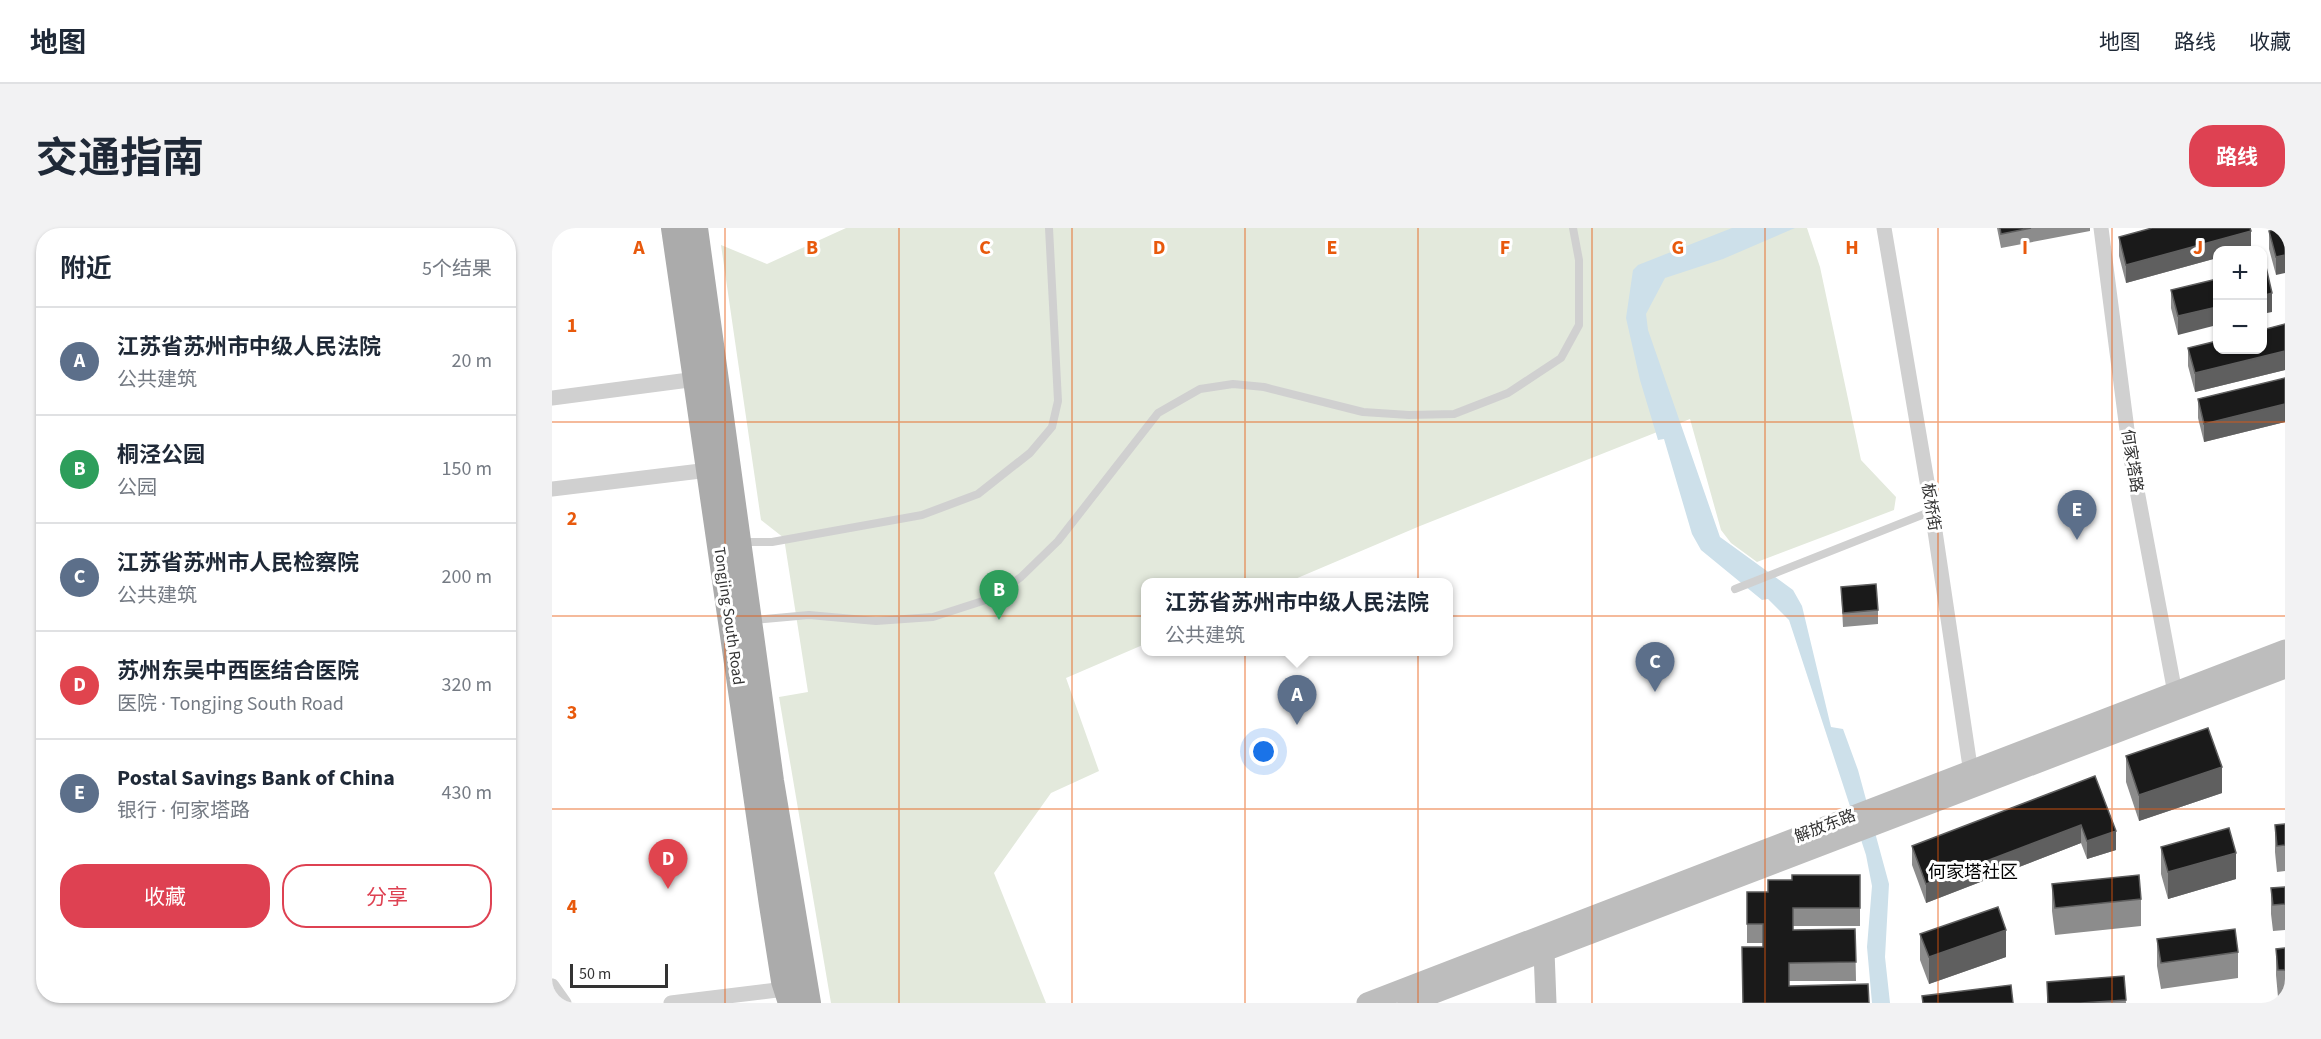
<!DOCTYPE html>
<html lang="zh">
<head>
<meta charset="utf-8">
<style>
  :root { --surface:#fff; --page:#f2f2f3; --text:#1f2937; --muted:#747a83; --line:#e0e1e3; --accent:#de4152 }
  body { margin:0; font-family:"Source Sans 3","Noto Sans SC",sans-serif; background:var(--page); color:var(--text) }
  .controls { position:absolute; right:18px; top:18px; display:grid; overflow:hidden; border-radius:12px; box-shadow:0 2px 4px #0004 }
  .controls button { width:54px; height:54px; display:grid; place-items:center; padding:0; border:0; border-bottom:2px solid var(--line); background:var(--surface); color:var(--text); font:30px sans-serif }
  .scale { position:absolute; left:18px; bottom:15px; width:98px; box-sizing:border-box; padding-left:6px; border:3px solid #333; border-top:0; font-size:16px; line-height:21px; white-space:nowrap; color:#333; -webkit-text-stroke:4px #fff; paint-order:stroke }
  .you { position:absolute; left:712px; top:524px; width:21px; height:21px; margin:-15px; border:4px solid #fff; border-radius:50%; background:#1a73e8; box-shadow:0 0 0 9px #1a73e833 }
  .badge { display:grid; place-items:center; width:39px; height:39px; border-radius:50%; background:var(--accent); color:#fff; font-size:20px; font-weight:700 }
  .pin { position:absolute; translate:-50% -50px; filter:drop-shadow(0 2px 3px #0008) }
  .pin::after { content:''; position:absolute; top:32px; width:21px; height:18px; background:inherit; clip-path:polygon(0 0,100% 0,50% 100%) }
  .popup { position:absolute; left:589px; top:350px; width:312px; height:78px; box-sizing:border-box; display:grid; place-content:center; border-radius:12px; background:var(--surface); filter:drop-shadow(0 2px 4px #0005); font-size:20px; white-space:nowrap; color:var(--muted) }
  .popup b { font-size:22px; color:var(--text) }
  .popup::after { content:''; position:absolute; left:50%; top:100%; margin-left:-12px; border:12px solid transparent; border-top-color:var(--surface) }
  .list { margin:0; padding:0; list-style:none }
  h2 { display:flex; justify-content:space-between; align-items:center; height:78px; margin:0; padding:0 24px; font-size:26px }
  h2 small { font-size:20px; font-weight:400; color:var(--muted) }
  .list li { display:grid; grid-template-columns:39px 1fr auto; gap:18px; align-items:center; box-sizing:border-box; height:108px; padding:0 24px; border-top:2px solid var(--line) }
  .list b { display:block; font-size:22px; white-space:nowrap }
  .list p { margin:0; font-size:20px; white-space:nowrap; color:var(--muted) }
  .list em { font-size:20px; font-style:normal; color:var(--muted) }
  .actions { display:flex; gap:12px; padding:18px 24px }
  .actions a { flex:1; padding:14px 0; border:2px solid var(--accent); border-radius:24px; text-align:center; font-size:21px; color:var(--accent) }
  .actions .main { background:var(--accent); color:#fff }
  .map { position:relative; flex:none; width:1733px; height:775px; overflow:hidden; border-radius:24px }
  header { display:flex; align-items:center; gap:36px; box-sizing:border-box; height:84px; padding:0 30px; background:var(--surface); border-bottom:2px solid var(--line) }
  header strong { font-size:28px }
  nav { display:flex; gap:33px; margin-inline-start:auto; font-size:21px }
  .intro { display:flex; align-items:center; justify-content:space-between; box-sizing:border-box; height:144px; padding:0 36px }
  h1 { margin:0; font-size:42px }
  .button { padding:15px 27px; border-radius:24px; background:var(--accent); color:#fff; font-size:21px; font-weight:700 }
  main { display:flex; gap:36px; padding:0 36px }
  aside { flex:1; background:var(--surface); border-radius:24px; box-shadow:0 2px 4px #0004 }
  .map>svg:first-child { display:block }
  .green { fill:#e3e9dc }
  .water { fill:#cde0ea }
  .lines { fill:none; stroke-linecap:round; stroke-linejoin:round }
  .lane { stroke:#d0d0d0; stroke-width:8 }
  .street { stroke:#d0d0d0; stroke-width:15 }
  .secondary { stroke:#bdbdbd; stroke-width:21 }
  .primary { stroke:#ababab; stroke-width:24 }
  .wall { fill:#8c8c8c }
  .shaded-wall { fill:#5f5f5f }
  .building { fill:#1a1a1a; stroke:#5f5f5f; stroke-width:1.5 }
  .grid { fill:none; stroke:#e8590c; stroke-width:1.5; stroke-opacity:0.55 }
  .labels { text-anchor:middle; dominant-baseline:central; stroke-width:6; stroke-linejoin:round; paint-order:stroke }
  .street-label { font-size:16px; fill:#333; stroke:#fff }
  .neighbourhood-label { font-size:18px; fill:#000; stroke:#fff }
  .grid-label { font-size:20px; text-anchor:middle; font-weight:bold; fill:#e8590c; stroke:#fff; stroke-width:6; stroke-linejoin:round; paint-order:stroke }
</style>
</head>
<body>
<header>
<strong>地图</strong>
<nav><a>地图</a><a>路线</a><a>收藏</a></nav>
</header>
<div class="intro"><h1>交通指南</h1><a class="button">路线</a></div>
<main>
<aside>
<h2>附近<small>5个结果</small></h2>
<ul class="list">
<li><span class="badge" style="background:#5c6f8a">A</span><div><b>江苏省苏州市中级人民法院</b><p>公共建筑</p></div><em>20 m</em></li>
<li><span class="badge" style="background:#2e9e5b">B</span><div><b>桐泾公园</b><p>公园</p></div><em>150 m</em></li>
<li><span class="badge" style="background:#5c6f8a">C</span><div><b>江苏省苏州市人民检察院</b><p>公共建筑</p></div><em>200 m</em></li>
<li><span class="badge" style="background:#e0444e">D</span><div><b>苏州东吴中西医结合医院</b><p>医院 · Tongjing South Road</p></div><em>320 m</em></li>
<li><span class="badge" style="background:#5c6f8a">E</span><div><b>Postal Savings Bank of China</b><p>银行 · 何家塔路</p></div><em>430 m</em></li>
</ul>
<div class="actions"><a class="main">收藏</a><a>分享</a></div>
</aside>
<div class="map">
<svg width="1733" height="775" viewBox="0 0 1733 775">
  <rect width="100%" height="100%" fill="#fff"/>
  <path class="green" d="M294,0h961l13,39 41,193 35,37 -2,13 -137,52 -26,-19 -10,-13 -31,-111 -270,107 -132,56h-142l-1,62 -79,34 33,93 -48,22 -57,80 52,130h-215l-52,-306 29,-5 -24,-154 -23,-18 -40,-275 46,19z"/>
  <path class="water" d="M1180,0h63l-72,31 -58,19 -19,36 2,16 72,207 73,53 9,16 29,121 12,2 15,41 31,114 -4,73 5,46h-18l-5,-56 5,-61 -6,-31 -77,-235 -21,-21 -6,1 -61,-50 -9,-16 -28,-95 -6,1 -18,-60 -14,-62 7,-48 5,-5z"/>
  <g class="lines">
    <path class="lane" d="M191,314h29l150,-27 56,-21 52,-41 22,-26 6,-26 -9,-173
      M1183,361l197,-78
      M202,392l55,-5 67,6 57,-4 59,-19 29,-21 37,-36 100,-128 42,-24 33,-5 31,3 99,25 46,3 45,-1 54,-21 53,-35 18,-33v-65l-6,-32"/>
    <path class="street" d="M1332,0l48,283 40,269
      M1549,0l29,225 45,240
      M0,170l152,-20
      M0,261l165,-20
      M0,758l12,17
      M119,775l114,-14"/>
    <path class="secondary" d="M987,711l5,12 2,52
      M815,775l918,-353
      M856,775l877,-335"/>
    <path class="primary" d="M121,0l98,677 12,76 7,22
      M144,0l76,553 37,222"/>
  </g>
  <path class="wall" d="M1445,0h93v3l-89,17z
    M1729,0l-5,47 -7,-26v-18z
    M1567,9l132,12 -34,1v8l-91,25 -7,-27z
    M1665,51l-39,56 -7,-27v-18z
    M1733,96v46l-90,22 -7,-26v-18z
    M1733,150v44l-81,20 -6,-24v-19z
    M1289,359l37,23v14l-35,3z
    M1574,528l96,37 -83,28 -13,-39z
    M1543,548l21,74 -29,9 -6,-16 -155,60 -14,-38v-19z
    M1733,596v47l-8,1 -2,-20v-27z
    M1609,619l75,32 -68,20 -7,-25z
    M1308,647v51h-67v4l62,-1 1,52h-67v5l80,17h-126l-1,-56h21v-4h-16v-51h21z
    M1500,656l89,15v27l-86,9 -3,-24z
    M1733,659v43l-12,1 -2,-17v-26z
    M1368,706l86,23 -77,27 -9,-24z
    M1605,711l81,13v26l-77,11 -4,-23z
    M1733,720v48l-7,1 -2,-22v-26z
    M1572,748l2,27h-79v-21z"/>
  <path class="shaded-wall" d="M1699,3v18l-6,1h-28v8l-91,25v-18z
    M1733,27v18l-9,2v-18z
    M1720,65v19l-10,2v-18z
    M1665,79v18l-39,10v-19z
    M1733,123v19l-90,22v-19z
    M1733,176v18l-81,20v-18z
    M1670,539v26l-83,28v-26z
    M1529,597v18l-155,60v-19z
    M1564,603v19l-29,9v-18z
    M1684,625v26l-68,20v-27z
    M1454,702v27l-77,27v-27z"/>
  <path class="building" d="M1448,0h31l-30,6z
    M1600,0h98l1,3 -125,34 -7,-28z
    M1729,0h4v27l-9,2 -7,-26z
    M1714,39l6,26 -10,3v-28z
    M1665,51v28l-39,9 -7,-26z
    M1733,96v27l-90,22 -7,-25 29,-7v9h45v-20z
    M1733,150v26l-81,20 -6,-25z
    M1324,356l2,26 -35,3 -2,-26z
    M1656,500l14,39 -83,28 -13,-39z
    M1543,548l21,55 -29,10 -6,-16 -155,59 -14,-38z
    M1733,596v21l-8,1 -2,-21z
    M1677,600l7,25 -68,19 -7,-25z
    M1240,647h68v33h-67v22l62,-1 1,33 -67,1v23l79,-2 1,19h-126l-1,-56h21v-23h-16v-32h21v-12h24z
    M1587,647l2,24 -86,9 -3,-24z
    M1733,659v17l-12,1 -2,-17z
    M1446,679l8,23 -77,27 -9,-23z
    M1683,701l3,23 -77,11 -4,-24z
    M1733,720v22h-7l-2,-21z
    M1572,748l2,24 -45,3h-33l-1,-21z
    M1459,757l2,18h-90l-1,-7z"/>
  <path class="grid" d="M173,0v775M347,0v775M520,0v775M693,0v775M866,0v775M1040,0v775M1213,0v775M1386,0v775M1560,0v775M0,194h1733M0,388h1733M0,581h1733"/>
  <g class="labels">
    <g class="street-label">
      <text transform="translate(1580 233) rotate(81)">何家塔路</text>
      <text transform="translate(1379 279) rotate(81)">板桥街</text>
      <text transform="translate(177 388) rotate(82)">Tongjing South Road</text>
      <text transform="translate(1273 598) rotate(-21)">解放东路</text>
    </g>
    <g class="neighbourhood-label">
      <text x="1421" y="644">何家塔社区</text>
    </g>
  </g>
  <g class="grid-label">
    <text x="87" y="26">A</text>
    <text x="260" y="26">B</text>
    <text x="433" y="26">C</text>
    <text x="607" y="26">D</text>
    <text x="780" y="26">E</text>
    <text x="953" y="26">F</text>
    <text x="1126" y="26">G</text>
    <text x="1300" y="26">H</text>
    <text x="1473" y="26">I</text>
    <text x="1646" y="26">J</text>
    <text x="20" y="104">1</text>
    <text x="20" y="297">2</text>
    <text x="20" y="491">3</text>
    <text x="20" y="685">4</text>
  </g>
</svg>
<div class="controls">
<button>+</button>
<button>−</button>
</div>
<div class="scale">50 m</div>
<div class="you"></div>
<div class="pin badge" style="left:745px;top:497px;background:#5c6f8a">A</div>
<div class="popup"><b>江苏省苏州市中级人民法院</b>公共建筑</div>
<div class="pin badge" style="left:447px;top:392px;background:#2e9e5b">B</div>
<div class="pin badge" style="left:1103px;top:464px;background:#5c6f8a">C</div>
<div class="pin badge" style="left:116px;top:661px;background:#e0444e">D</div>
<div class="pin badge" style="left:1525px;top:312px;background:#5c6f8a">E</div>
</div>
</main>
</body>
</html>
